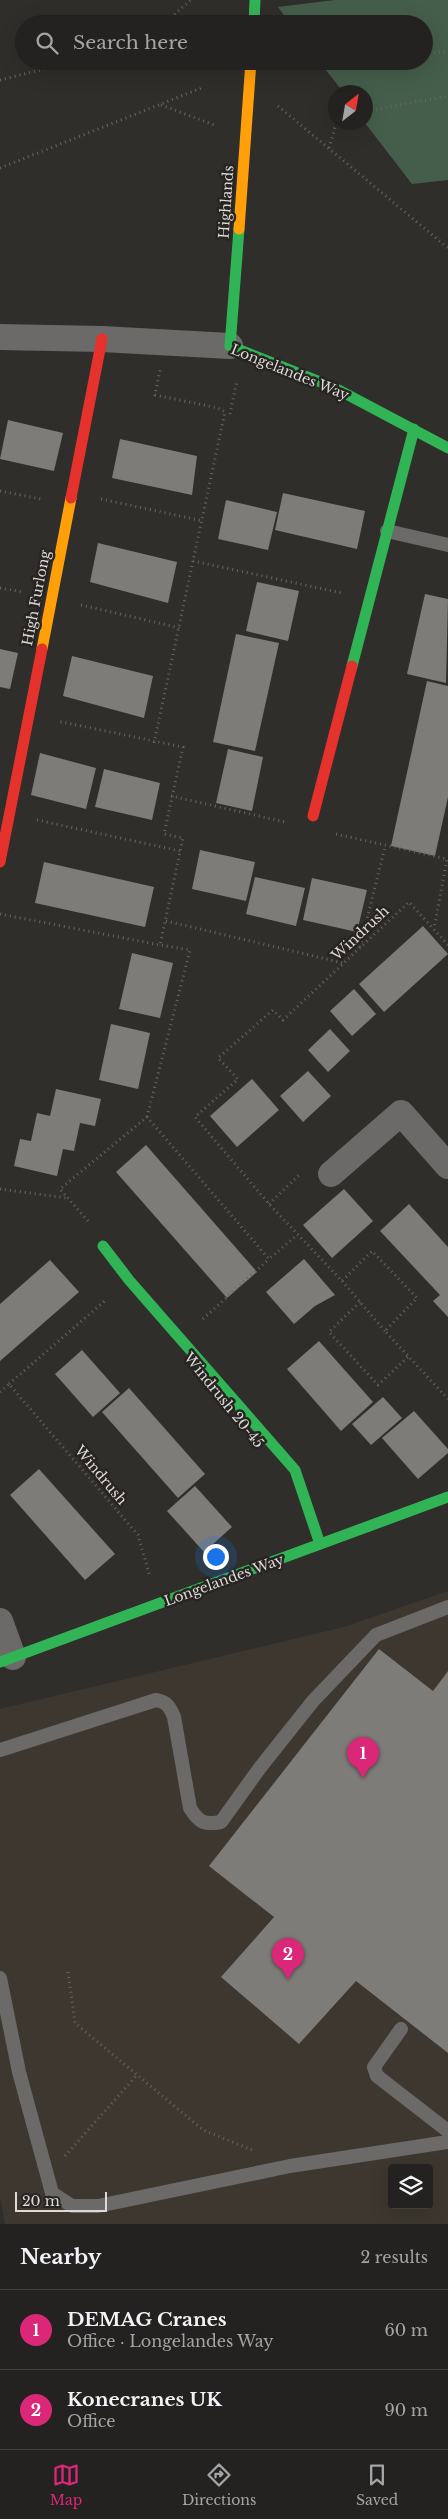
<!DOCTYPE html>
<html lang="en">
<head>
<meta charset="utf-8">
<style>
  :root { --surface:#242220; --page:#302f2d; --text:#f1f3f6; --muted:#a3a4a5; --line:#413f3e; --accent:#db2777 }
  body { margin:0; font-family:"Libre Baskerville",serif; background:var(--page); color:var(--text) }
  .controls { position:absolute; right:15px; bottom:15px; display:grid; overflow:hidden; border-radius:5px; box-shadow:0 5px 20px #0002 }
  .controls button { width:45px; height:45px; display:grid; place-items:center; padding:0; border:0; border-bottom:1px solid var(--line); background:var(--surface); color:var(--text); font:25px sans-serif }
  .compass { position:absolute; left:328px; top:85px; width:45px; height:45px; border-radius:50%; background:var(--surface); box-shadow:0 5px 20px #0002; rotate:31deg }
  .scale { position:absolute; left:15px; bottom:12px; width:92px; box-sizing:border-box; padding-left:5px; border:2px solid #dcdad7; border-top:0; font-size:14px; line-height:18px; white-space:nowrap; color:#dcdad7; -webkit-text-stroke:4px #272421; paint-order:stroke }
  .you { position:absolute; left:215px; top:1556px; width:18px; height:18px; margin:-12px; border:4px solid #fff; border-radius:50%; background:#1a73e8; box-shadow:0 0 0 8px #1a73e833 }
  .badge { display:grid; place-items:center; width:32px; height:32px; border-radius:50%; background:var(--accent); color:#fff; font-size:16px; font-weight:700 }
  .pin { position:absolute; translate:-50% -41px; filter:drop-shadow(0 1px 2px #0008) }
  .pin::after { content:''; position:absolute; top:26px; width:18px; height:15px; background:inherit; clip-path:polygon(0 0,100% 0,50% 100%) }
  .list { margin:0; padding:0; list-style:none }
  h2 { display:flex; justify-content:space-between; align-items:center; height:65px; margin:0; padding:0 20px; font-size:21px }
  h2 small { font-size:16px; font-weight:400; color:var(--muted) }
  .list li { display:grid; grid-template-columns:32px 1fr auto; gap:15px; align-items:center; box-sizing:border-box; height:80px; padding:0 20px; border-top:1px solid var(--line) }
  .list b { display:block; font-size:19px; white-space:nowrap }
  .list p { margin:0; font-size:16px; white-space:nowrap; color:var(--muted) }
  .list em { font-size:16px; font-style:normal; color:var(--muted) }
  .icon { flex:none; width:28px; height:28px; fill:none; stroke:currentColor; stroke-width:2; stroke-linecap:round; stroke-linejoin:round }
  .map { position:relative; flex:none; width:448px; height:2224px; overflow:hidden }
  .search { position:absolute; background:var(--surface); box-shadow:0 5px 20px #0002; left:15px; right:15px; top:15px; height:55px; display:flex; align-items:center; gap:12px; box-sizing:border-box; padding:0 18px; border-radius:28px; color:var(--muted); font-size:19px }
  .sheet { height:225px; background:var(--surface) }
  nav { display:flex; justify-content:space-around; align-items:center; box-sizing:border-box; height:70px; border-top:1px solid var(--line); background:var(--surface); font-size:14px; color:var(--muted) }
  nav a { display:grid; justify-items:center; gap:2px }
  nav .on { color:var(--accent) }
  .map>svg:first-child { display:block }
  .built { fill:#3d372f; fill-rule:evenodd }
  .forest { fill:#455e4b }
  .building { fill:#7d7c79 }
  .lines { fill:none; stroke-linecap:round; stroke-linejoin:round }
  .path { stroke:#666562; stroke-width:3; stroke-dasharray:1 4; stroke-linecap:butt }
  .lane { stroke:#6b6a68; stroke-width:14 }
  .street { stroke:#6b6a68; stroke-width:26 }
  .fast { stroke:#30b455; stroke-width:11 }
  .slow { stroke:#ff9f0a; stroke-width:11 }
  .jam { stroke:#e5322d; stroke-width:11 }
  .labels { text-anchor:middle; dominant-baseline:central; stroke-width:5; stroke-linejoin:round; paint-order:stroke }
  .street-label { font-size:14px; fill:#dcdad7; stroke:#272421 }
</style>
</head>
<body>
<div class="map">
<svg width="448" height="2224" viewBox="0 0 448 2224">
  <rect width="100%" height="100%" fill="#302e2b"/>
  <path class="built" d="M448,1591v633h-443l-5,-26v-489l344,-82zM392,2168h37v37h-37z"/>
  <path class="forest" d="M335,0h113v180l-36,4 -47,-61 1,-31h-23l-24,-31h105v-37h-134l-12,-17z"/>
  <path class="building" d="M8,420l55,13 -9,38 -54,-12z
    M120,439l77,17 -5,39 -80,-17z
    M283,493l82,18 -8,38 -82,-19z
    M226,500l51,12 -9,38 -50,-11z
    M98,543l79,19 -9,41 -78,-21z
    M257,582l42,9 -11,50 -42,-10z
    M425,594l23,5 -2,84 -39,-9z
    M236,634l43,9 -24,108 -42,-9z
    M0,649l18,4 -8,36 -10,-2z
    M72,656l81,20 -9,42 -81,-22z
    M427,681l21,5v111l-13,59 -44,-10z
    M228,749l35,8 -11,54 -36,-8z
    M40,753l56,15 -10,41 -55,-14z
    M104,769l56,14 -8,37 -57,-13z
    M200,850l55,12 -9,39 -54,-12z
    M44,862l110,25 -9,40 -110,-24z
    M255,877l50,11 -9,38 -50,-12z
    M312,878l55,12 -10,42 -54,-12z
    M423,926l25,28 -64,58 -25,-28z
    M132,953l41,10 -13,55 -41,-9z
    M354,989l22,25 -24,22 -22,-25z
    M111,1024l39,9 -12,56 -39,-9z
    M330,1029l20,22 -22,21 -20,-22z
    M308,1071l23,25 -28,26 -23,-26z
    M252,1079l27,31 -42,37 -27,-31z
    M56,1089l45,10 -6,27 -15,-3 -6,28 -11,-2 -6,27 -43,-10 6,-27 11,2 6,-28 13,3z
    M146,1145l111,127 -30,26 -111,-126z
    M344,1189l29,32 -41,37 -29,-33z
    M409,1204l39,43v70l-15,-16 7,-6 -60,-64z
    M304,1259l31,36 -20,11 -21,18 -28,-32z
    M50,1260l29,32 -79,69v-57z
    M319,1341l54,61 -32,29 -54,-62z
    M82,1350l38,43 -27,24 -38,-43z
    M129,1388l76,86 -27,24 -76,-86z
    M383,1397l19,21 -31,27 -19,-21z
    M414,1411l34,38v4l-30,26 -36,-41z
    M39,1469l76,85 -30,26 -75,-85z
    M195,1486l37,41 -28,25 -37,-41z
    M379,1649l54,42 15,-20v382l-92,-72 -57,63 -78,-67 53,-60 -65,-51z"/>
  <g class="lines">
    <path class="path" d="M163,24l28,-24
      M424,54l24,-3
      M0,80l76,-19
      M161,105l56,21
      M278,106l170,142
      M366,111l82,-15
      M329,148l6,-20 7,-6
      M0,168l204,-81
      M230,414l7,-34
      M0,491l41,8
      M101,499l102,22
      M193,561l149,32
      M0,588l23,4
      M81,605l99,23
      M154,743l71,-331 -7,-4 -63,-13 5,-25
      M171,796l114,26
      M37,820l143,31
      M336,834l111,25 -13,70
      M0,914l160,31 23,-107 -19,-4 19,-87 -126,-26
      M166,921l177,42
      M448,945l-39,-43 -126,118 -10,-10 -55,48 20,21 -43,38 74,87 73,77 30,-30 45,47 -32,33 63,68
      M360,947l25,-100
      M147,1117l43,-167 -30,-5
      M0,1189l67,9
      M269,1204l32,-31
      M88,1221l-28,-32 87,-72 122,142 28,-24
      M342,1281l43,50
      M360,1302l-31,30 49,53 31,-29
      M203,1319l66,-60
      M9,1384l98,-85
      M0,1392l9,-8 129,151 12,42
      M68,1972l7,51 128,107 49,20
      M65,2156l71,-80"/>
    <path class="lane" d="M387,531l61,14
      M0,1750l156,-50c11,2 14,7 18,17l16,91c9,15 15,17 31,14l38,-53 54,-68 63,-66 72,-28
      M0,1978l19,94 33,121 20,13h26l192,-40 158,-24
      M401,2029l-27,38 3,9 71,55"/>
    <path class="street" d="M0,337l102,2 128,7
      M331,1174l70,-61 47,53
      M0,1621l13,36"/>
    <path class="fast" d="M254,24l1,-24
      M239,229l-9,117 103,41 115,61
      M352,666l62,-237
      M103,1246l26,34 166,190 25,74
      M0,1662l448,-165"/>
    <path class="slow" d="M239,229l12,-168
      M42,649l29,-151"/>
    <path class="jam" d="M71,498l31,-159
      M313,816l39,-150
      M0,862l42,-213"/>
  </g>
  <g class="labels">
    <g class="street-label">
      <text transform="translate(226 202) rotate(-86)">Highlands</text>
      <text transform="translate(290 372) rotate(22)">Longelandes Way</text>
      <text transform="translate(36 598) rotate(-79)">High Furlong</text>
      <text transform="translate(360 933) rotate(-43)">Windrush</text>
      <text transform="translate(224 1400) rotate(51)">Windrush 20-45</text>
      <text transform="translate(101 1475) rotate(50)">Windrush</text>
      <text transform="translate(224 1580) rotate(-20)">Longelandes Way</text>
    </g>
  </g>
</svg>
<div class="controls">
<button><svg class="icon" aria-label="layers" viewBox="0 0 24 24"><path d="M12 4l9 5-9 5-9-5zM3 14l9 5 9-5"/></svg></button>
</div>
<svg class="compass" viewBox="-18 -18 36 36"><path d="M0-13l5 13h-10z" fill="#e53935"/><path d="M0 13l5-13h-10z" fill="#a3a4a5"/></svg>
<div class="scale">20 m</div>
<div class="you"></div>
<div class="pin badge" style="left:363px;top:1778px">1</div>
<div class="pin badge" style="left:288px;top:1979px">2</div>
<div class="search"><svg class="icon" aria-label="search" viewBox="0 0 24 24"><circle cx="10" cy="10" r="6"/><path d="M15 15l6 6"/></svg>Search here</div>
</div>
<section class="sheet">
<h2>Nearby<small>2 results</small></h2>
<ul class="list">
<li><span class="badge">1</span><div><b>DEMAG Cranes</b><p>Office · Longelandes Way</p></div><em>60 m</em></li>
<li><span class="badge">2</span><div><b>Konecranes UK</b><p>Office</p></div><em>90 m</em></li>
</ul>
</section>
<nav>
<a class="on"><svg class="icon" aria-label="map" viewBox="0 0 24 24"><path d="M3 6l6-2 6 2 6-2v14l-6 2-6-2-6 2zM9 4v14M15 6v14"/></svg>Map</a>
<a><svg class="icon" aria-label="directions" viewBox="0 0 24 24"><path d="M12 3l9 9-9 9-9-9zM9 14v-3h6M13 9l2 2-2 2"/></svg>Directions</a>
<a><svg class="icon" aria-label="saved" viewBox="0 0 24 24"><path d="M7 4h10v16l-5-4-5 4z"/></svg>Saved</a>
</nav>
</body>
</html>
